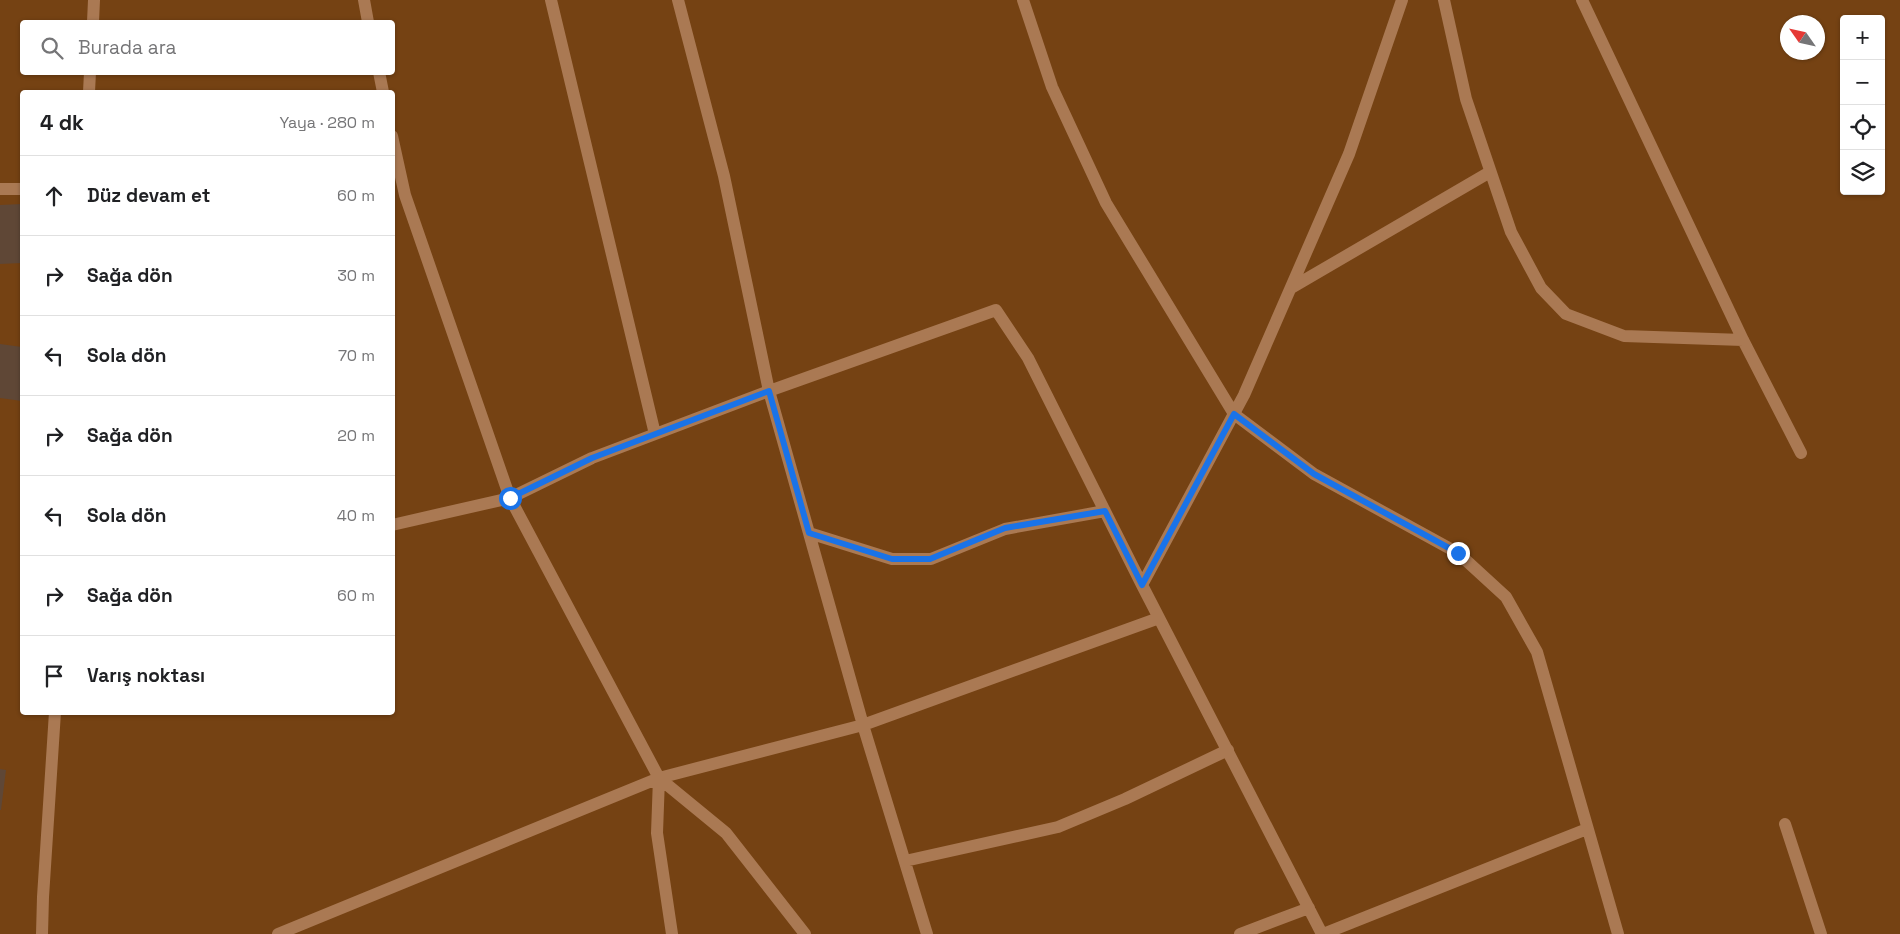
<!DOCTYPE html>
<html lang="tr">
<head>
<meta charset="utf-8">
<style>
  :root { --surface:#fff; --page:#f2f2f2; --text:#202124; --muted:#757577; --line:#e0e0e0 }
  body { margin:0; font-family:"Space Grotesk",sans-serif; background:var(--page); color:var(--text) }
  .controls { position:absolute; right:15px; top:15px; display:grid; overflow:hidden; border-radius:5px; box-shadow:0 1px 4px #0004 }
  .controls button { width:45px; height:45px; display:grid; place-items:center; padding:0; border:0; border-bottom:1px solid var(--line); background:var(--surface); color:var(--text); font:25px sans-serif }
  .compass { position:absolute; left:1780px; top:15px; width:45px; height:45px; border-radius:50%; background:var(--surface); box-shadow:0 1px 4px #0004; rotate:304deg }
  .stop { position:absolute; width:15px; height:15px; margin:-11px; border:4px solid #1a73e8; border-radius:50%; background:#fff }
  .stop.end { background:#1a73e8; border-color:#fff; box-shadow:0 1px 5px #0008 }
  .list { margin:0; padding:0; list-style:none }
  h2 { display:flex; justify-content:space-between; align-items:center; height:65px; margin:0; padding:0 20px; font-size:21px }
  h2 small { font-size:16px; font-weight:400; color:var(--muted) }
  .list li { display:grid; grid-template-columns:32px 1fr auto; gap:15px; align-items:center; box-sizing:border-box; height:80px; padding:0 20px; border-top:1px solid var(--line) }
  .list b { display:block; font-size:19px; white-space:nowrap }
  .list em { font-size:16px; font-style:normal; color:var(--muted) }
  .icon { flex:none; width:28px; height:28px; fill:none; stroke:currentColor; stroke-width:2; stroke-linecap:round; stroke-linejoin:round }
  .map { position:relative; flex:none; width:1900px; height:934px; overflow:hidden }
  .search { position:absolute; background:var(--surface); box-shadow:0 1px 4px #0004; left:20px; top:20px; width:375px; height:55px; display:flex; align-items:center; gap:12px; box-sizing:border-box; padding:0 18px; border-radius:5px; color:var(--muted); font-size:19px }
  .panel { position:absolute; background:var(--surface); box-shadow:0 1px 4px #0004; left:20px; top:90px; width:375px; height:625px; border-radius:5px }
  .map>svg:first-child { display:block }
  .green { fill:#754213; fill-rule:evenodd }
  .building { fill:#5f4736 }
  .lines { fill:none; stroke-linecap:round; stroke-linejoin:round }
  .minor { stroke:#aa7953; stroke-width:12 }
  .route { stroke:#1a73e8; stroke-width:6 }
</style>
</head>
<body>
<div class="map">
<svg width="1900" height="934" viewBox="0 0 1900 934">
  <rect width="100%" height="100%" fill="#473120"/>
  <path class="green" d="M0,0h1900v934h-1900zM1844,19h37v172h-37zM22,22h370v50h-370zM1788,22h30v30h-30zM22,92h370v620h-370z"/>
  <path class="building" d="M22,204v59l-22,1v-59z
    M0,344l22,3v54l-22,-3z
    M0,769l6,1 -5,40h-1z"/>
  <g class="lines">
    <path class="minor" d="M364,0l4,22
      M551,0l104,434
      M678,0l46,176 45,215 94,334 64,209
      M1023,0l29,87 54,116 128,211 80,60 144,79 48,44 31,55 81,282
      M1444,0l22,99 45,133 30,56 25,26 58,22 119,4
      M1582,0l161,340 58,113
      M93,22l1,-22
      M379,72l4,20
      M89,92l1,-20
      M392,136l13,59 105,303 149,280 67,55 79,101
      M0,189h22
      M1291,288l199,-116
      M392,525l118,-27 82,-40 177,-67 227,-81 32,48 114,227 180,349
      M809,533l83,26h39l74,-30 100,-18
      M1142,585l102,-190 105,-241 53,-154
      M659,778l-2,55 15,101
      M1785,824l36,110
      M905,861l153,-34 67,-28 103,-49
      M42,934l1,-37 12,-185
      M278,934l381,-156 204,-53 296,-107
      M1240,934l69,-26
      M1323,934l264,-105"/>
  </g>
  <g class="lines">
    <path class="route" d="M510,498l82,-40 177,-67 40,142 83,26h38l75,-31 100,-17 37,74 92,-171 80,60 144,79"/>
  </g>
</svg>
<div class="controls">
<button>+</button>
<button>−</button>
<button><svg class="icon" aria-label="locate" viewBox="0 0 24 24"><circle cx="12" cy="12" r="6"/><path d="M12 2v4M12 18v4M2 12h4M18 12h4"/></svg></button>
<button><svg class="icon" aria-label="layers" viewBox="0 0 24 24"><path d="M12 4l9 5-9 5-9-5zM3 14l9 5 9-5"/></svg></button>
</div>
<svg class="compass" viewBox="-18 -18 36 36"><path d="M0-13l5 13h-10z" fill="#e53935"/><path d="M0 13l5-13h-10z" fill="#757577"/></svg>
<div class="stop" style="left:510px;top:498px"></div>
<div class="stop end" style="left:1458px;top:553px"></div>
<div class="search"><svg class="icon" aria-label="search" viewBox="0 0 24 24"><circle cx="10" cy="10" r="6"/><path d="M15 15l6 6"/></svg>Burada ara</div>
<section class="panel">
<h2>4 dk<small>Yaya · 280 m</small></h2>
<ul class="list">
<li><svg class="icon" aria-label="ahead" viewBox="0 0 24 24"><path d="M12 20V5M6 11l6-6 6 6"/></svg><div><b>Düz devam et</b></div><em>60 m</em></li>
<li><svg class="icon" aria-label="right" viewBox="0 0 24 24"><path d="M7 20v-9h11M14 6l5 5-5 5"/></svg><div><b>Sağa dön</b></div><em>30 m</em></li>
<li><svg class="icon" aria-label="left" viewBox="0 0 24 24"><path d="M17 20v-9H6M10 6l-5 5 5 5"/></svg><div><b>Sola dön</b></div><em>70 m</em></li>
<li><svg class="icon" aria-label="right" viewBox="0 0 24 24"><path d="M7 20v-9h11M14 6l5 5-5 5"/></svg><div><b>Sağa dön</b></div><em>20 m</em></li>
<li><svg class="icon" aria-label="left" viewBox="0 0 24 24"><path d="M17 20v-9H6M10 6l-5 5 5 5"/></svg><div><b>Sola dön</b></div><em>40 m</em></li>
<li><svg class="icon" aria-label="right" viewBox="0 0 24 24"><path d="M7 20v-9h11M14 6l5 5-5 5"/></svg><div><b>Sağa dön</b></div><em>60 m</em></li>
<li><svg class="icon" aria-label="arrive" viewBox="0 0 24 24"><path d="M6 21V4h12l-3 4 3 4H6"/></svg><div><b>Varış noktası</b></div></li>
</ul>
</section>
</div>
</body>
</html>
